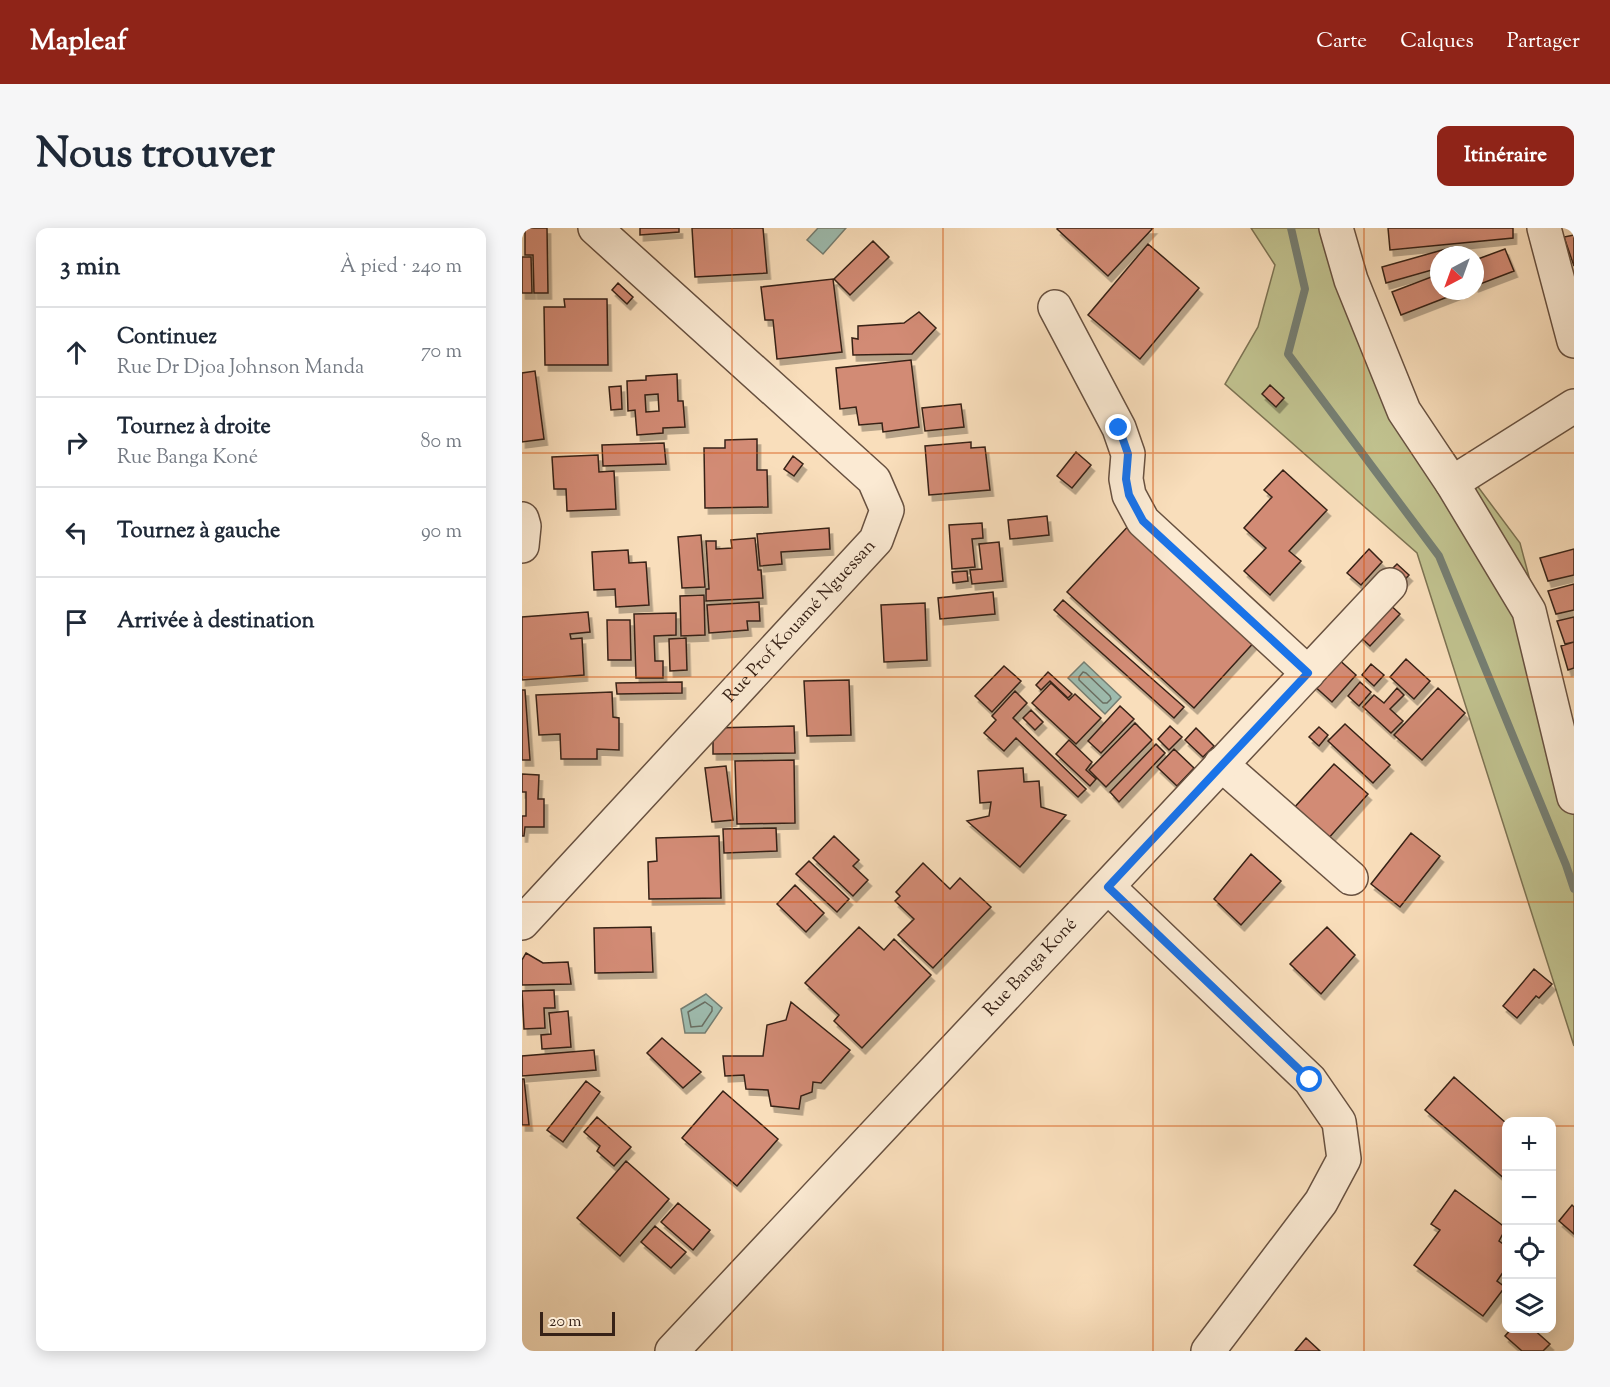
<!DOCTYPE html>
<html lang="fr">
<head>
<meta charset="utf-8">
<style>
  :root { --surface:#fff; --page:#f6f6f7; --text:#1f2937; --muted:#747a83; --line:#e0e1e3; --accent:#8f2418 }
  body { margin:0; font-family:"Sorts Mill Goudy",serif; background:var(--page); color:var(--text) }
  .controls { position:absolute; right:18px; bottom:18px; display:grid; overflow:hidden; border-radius:12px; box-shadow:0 3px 15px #0003 }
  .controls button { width:54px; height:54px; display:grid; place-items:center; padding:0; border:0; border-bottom:2px solid var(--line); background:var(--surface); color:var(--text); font:30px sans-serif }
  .compass { position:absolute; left:908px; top:18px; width:54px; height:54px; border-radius:50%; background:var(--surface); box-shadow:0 3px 15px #0003; rotate:221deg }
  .scale { position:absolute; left:18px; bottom:15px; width:75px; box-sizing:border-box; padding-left:6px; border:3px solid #372217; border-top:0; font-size:16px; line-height:21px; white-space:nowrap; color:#372217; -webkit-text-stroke:4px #fbead3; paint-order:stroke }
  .stop { position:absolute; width:18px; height:18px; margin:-14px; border:4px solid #1a73e8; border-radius:50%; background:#fff }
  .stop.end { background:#1a73e8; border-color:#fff; box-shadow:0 2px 6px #0008 }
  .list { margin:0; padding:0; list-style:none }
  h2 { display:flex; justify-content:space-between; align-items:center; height:78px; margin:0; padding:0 24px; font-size:26px }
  h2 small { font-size:20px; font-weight:400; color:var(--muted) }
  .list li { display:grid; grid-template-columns:39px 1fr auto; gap:18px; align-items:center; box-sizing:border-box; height:90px; padding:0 24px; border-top:2px solid var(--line) }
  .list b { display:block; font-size:22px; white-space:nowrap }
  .list p { margin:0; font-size:20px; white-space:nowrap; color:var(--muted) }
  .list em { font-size:20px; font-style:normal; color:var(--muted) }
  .icon { flex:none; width:33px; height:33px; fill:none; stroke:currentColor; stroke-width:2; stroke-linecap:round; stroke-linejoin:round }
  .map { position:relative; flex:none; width:1052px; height:1123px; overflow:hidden; border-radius:12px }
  header { display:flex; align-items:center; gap:36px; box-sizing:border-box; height:84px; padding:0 30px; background:var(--accent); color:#fff }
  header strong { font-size:28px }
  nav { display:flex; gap:33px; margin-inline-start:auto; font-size:21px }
  .intro { display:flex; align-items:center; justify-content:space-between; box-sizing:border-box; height:144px; padding:0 36px }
  h1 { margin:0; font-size:42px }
  .button { padding:15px 27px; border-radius:12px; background:var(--accent); color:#fff; font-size:21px; font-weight:700 }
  main { display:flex; gap:36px; padding:0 36px }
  aside { flex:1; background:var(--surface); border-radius:12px; box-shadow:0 3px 15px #0003 }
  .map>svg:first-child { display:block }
  .green { fill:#c0c18e; stroke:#7c7252; stroke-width:1.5 }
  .water { fill:#9ebcaf; stroke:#757e72; stroke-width:1.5 }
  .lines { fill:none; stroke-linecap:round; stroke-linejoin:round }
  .shore { stroke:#6a6f63; stroke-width:1.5 }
  .stream { stroke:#757e72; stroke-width:8 }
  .building { fill:#d28b74; stroke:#372217; stroke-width:1.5; fill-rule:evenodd; filter:url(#shadow) }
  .minor-casing { stroke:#685140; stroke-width:36 }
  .minor { stroke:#fbead3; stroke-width:33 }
  .route { stroke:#1a73e8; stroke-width:8 }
  .grid { fill:none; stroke:#d6540d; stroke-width:1.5; stroke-opacity:0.55 }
  .labels { text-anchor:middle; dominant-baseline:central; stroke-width:4.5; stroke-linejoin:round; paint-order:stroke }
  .street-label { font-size:18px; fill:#372217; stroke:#fbead3 }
</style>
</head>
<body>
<header>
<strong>Mapleaf</strong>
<nav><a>Carte</a><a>Calques</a><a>Partager</a></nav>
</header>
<div class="intro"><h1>Nous trouver</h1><a class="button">Itinéraire</a></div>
<main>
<aside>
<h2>3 min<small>À pied · 240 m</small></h2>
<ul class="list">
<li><svg class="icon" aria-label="ahead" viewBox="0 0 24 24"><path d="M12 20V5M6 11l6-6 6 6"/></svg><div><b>Continuez</b><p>Rue Dr Djoa Johnson Manda</p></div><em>70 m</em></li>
<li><svg class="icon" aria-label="right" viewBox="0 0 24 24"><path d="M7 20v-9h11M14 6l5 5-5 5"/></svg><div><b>Tournez à droite</b><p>Rue Banga Koné</p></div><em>80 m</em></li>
<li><svg class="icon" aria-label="left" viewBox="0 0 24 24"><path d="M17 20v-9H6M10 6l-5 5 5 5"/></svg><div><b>Tournez à gauche</b></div><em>90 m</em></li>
<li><svg class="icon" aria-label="arrive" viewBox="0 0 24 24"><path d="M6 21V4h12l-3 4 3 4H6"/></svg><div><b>Arrivée à destination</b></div></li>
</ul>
</aside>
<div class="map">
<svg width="1052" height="1123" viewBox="0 0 1052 1123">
  <defs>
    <filter id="shadow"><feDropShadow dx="3.5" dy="6" stdDeviation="0" flood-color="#0004"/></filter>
  </defs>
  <rect width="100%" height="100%" fill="#f9debb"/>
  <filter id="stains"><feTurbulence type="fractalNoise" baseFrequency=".00333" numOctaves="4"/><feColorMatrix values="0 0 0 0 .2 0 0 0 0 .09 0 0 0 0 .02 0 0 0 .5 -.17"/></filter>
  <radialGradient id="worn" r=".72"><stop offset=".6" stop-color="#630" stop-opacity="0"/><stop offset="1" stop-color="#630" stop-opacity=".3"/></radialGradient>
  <path class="green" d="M729,0h82l39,117 148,198 54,203v300l-157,-493 -192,-169 33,-57 17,-62z"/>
  <path class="water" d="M296,0h28l-23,26 -16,-14z
    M562,434l37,35 -16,17 -37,-36z
    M184,766l16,14 -17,25h-20l-4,-24z"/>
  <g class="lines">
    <path class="shore" d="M561,444l3,1 24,23 1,3 -4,4h-4l-24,-23v-3z
      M183,774l7,5v4l-10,15 -11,1 -3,-15z"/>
    <path class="stream" d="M769,0l14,61 -17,65 151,202 127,309 8,24"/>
  </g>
  <path class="building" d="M3,0h22l1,65h-14l-1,-38h-8z
    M118,0h39v4l-39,3z
    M170,0h71l4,45 -72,4z
    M536,0h95l-45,48 -51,-47z
    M866,0h125v10l-123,12z
    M1052,7v31l-10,-29z
    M351,13l16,16 -39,38 -16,-16z
    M626,16l51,44 -59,71 -52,-44z
    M931,19l2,8h-16v13l-53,15 -4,-16z
    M983,21l9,22 -39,15v-26z
    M0,29h9l1,36h-10z
    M917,46v17h24l-62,24 -9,-23z
    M311,51l9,73 -65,7 -4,-39h-8l-4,-33z
    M96,55l15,14 -6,7 -15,-14z
    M42,71h43l1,66h-63l-1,-58h21z
    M397,84l17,16 -24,26 -59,1 -1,-17 6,1v-13l46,-3z
    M389,132l8,67 -36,5 -1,-9 -23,2 -3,-18 -16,2 -4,-41z
    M13,143l9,68 -22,3v-69z
    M155,146l1,27h5l2,26 -22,1v5l-26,2 -2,-25 -7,1 -1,-30 19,-1v-4zM136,166l1,17 -13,1 -1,-17z
    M748,157l14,13 -8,9 -14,-13z
    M99,158l1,23 -11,1 -2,-23z
    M439,176l3,23 -39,4 -3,-23z
    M235,211v31h10l1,37 -63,1 -1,-60h21v-8z
    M449,214v6l14,-1 5,43 -61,5 -4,-49z
    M142,215l2,21 -63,2 -1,-21z
    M554,224l15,13 -19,23 -15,-12z
    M76,227l1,17 15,-1 2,38 -49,2 -1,-22h-12l-2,-32z
    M271,228l10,8 -9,12 -10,-7z
    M761,242l44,40 -38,41 12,10 -31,34 -26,-24 22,-23 -22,-20 28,-31 -8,-7z
    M525,288l2,19 -39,4 -2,-19z
    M610,294l126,116 -64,70 -127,-116z
    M460,295l1,15 -11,1 3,28 -23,2 -3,-44z
    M307,300l1,21 -49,3 1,12 -22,2 -3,-32z
    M179,307l4,52 -23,1 -4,-51z
    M233,310l3,32h3l2,28 -57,3v-12h3l-3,-48h10v8l16,-1 -1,-8z
    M477,314l4,39 -31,3 -2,-14 12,-1 -3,-25z
    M847,321l13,13 -21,23 -14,-12z
    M1052,321v26l-26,6 -8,-23z
    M106,322l1,13 17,-1 3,43 -33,2 -1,-18 -21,1 -2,-38z
    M875,336l12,11 -12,13 -13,-11z
    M445,343l1,10 -15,2 -1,-11z
    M1052,356v26l-18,4 -8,-23z
    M471,364l2,22 -55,5 -2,-21z
    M182,367l1,40 -24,1 -1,-40z
    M541,372l121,107 -10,11 -120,-108z
    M864,373l14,13 -30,32 -14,-13z
    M237,374l1,19h-13l1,9 -39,3 -2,-28z
    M403,375l2,57 -43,2 -3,-57z
    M66,384l2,20 -20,2 1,5 11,-1 2,37 -62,5v-63z
    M154,385v22l-22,1 1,25h8v17h-27l-2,-64z
    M1052,389v25l-9,2 -8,-23z
    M85,392h23l1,40h-23z
    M164,410l1,32 -17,1 -1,-32z
    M1052,414v26l-6,2 -7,-24z
    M814,429l20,18 -24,27 -20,-18z
    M884,431l24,22 -16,18 -24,-22z
    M849,436l13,11 -10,11 -12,-11z
    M482,438l17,15 -29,31 -17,-16z
    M526,444l24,22 -4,4 -18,-17 -9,9 -5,-5z
    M327,452l2,55 -44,1 -3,-55z
    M160,454v11l-65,1 -1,-11z
    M838,454l11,10 -12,14 -11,-10z
    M529,455l18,17 6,-6 26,24 -25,26 -44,-41z
    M875,460l7,7 -14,14 13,12 -12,12 -28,-26 11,-12 10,8z
    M916,460l27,25 -43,47 -28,-25z
    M0,462h3l5,70h-8z
    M493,463l12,12 -14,15 73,71 -8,8 -62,-59 -12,13 -20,-18 12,-13 -4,-4z
    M90,464l1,25 6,1v32l-22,-1v10h-36l-1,-25 -21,1 -3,-40z
    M598,478l14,13 -33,34 -13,-12z
    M509,482l12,12 -8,8 -12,-12z
    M613,495l17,17 -46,47 -17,-17z
    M823,496l45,41 -17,18 -45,-42z
    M272,498l1,27 -82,1v-26z
    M648,498l12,11 -13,13 -11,-11z
    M797,499l9,8 -9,11 -10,-9z
    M674,500l18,18 -11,11 -18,-17z
    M547,512l23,22 -6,8 10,9 -6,7 -34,-32z
    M634,516l9,9 -46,49 -9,-10z
    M652,521l20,19 -17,18 -20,-19z
    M272,532l1,63 -58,1 -2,-63z
    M812,536l34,30 -41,46 -34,-31z
    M204,538l7,54 -21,2 -7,-54z
    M501,540l1,14 15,-1 2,26 25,8 -46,52 -53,-46 22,-5 2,-14 -11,1 -2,-32z
    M0,546l17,1 -1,24h6v28h-19l-1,9h-2v-20h4v-24h-4z
    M254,600l1,23 -53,2 -1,-24z
    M889,605l29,23 -40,51 -29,-23z
    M197,608l2,62 -72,1 -1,-37 9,-1 -1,-23z
    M312,608l25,24 -6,6 15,14 -15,16 -40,-38z
    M729,626l30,27 -40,44 -27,-26z
    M287,633l40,38 -12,13 -41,-38z
    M401,635l27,26 10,-11 31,29 -58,61 -35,-33 16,-16 -19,-18 5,-5 -4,-4z
    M273,657l29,28 -18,19 -29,-28z
    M129,699l2,45 -58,1 -1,-45z
    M337,699l25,23 10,-11 37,36 -69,73 -28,-27 5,-6 -34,-32z
    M805,699l28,28 -34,39 -31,-30z
    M4,725l17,10 25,-1 3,22 -49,1v-25z
    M1012,741l18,15 -13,14 -3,-2 -19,22 -14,-12z
    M32,762l1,18h-11l1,20 -21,1 -2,-38z
    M269,774l59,48 -29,33 -8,-1 -1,10 -11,4 -2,13 -28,-3 -3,-16 -22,-1 -2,-14 -19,1 -2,-20h40l4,-31 19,-5z
    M46,783l3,36 -29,2 -1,-14 10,-1 -2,-21z
    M140,810l39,34 -18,16 -36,-35z
    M72,822l2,20 -74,6v-20z
    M932,849l52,46v57l-81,-70z
    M0,851h2l5,46h-7z
    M64,853l14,11 -37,50 -16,-12z
    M201,863l55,48 -41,47 -55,-48z
    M75,889l34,30 -17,19 -17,-15 3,-5 -16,-14z
    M104,933l43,38 -49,57 -43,-38z
    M933,962l51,38 -7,13 7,5 -2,5 2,2v15l-9,13 8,6 -22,29 -69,-51 26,-35 -9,-6z
    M156,975l32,27 -17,20 -32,-28z
    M1050,977l2,2v27l-15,-13z
    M133,998l31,26 -15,16 -30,-26z
    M990,1100h20l18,16 -7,7h-21l-17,-15z
    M784,1110l14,13h-25z"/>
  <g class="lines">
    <defs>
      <g id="minor">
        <path d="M814,0l15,52 53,131 48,72 77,128 45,186"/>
        <path d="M1022,0l30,113"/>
        <path d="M533,79l64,121 9,26 -2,25 3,16 14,26 165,152"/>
        <path d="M930,255l122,-77"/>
        <path d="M0,291l2,7 -2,20"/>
        <path d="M699,536l130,114"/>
        <path d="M586,659l202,193 29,42 5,37 -23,43 -113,149"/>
        <path id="s1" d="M0,695l354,-383 11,-30 -13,-30 -279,-252"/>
        <path id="s2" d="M150,1123l718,-766"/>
      </g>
    </defs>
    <use href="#minor" class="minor-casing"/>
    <use href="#minor" class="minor"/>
  </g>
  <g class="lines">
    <path class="route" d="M597,200l9,26 -2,25 3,16 14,26 165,152 -200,214 202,193"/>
  </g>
  <path class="grid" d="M210,0v1123M421,0v1123M631,0v1123M842,0v1123M0,225h1052M0,449h1052M0,674h1052M0,898h984M1030,898h22"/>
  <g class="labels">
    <g class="street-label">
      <text stroke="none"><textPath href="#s1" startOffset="410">Rue Prof Kouamé Nguessan</textPath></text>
      <text stroke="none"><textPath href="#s2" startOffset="525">Rue Banga Koné</textPath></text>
    </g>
  </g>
  <rect width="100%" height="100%" filter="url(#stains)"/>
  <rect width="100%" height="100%" fill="url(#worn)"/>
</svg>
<div class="controls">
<button>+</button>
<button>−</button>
<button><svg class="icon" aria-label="locate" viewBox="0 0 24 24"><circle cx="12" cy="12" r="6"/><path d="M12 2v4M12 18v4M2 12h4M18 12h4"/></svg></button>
<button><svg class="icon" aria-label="layers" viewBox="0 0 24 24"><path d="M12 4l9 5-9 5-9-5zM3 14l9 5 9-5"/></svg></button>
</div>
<svg class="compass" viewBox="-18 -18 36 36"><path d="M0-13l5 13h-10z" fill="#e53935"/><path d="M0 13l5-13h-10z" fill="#747a83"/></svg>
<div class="scale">20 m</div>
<div class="stop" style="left:788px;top:852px"></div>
<div class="stop end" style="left:597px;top:200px"></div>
</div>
</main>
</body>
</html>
